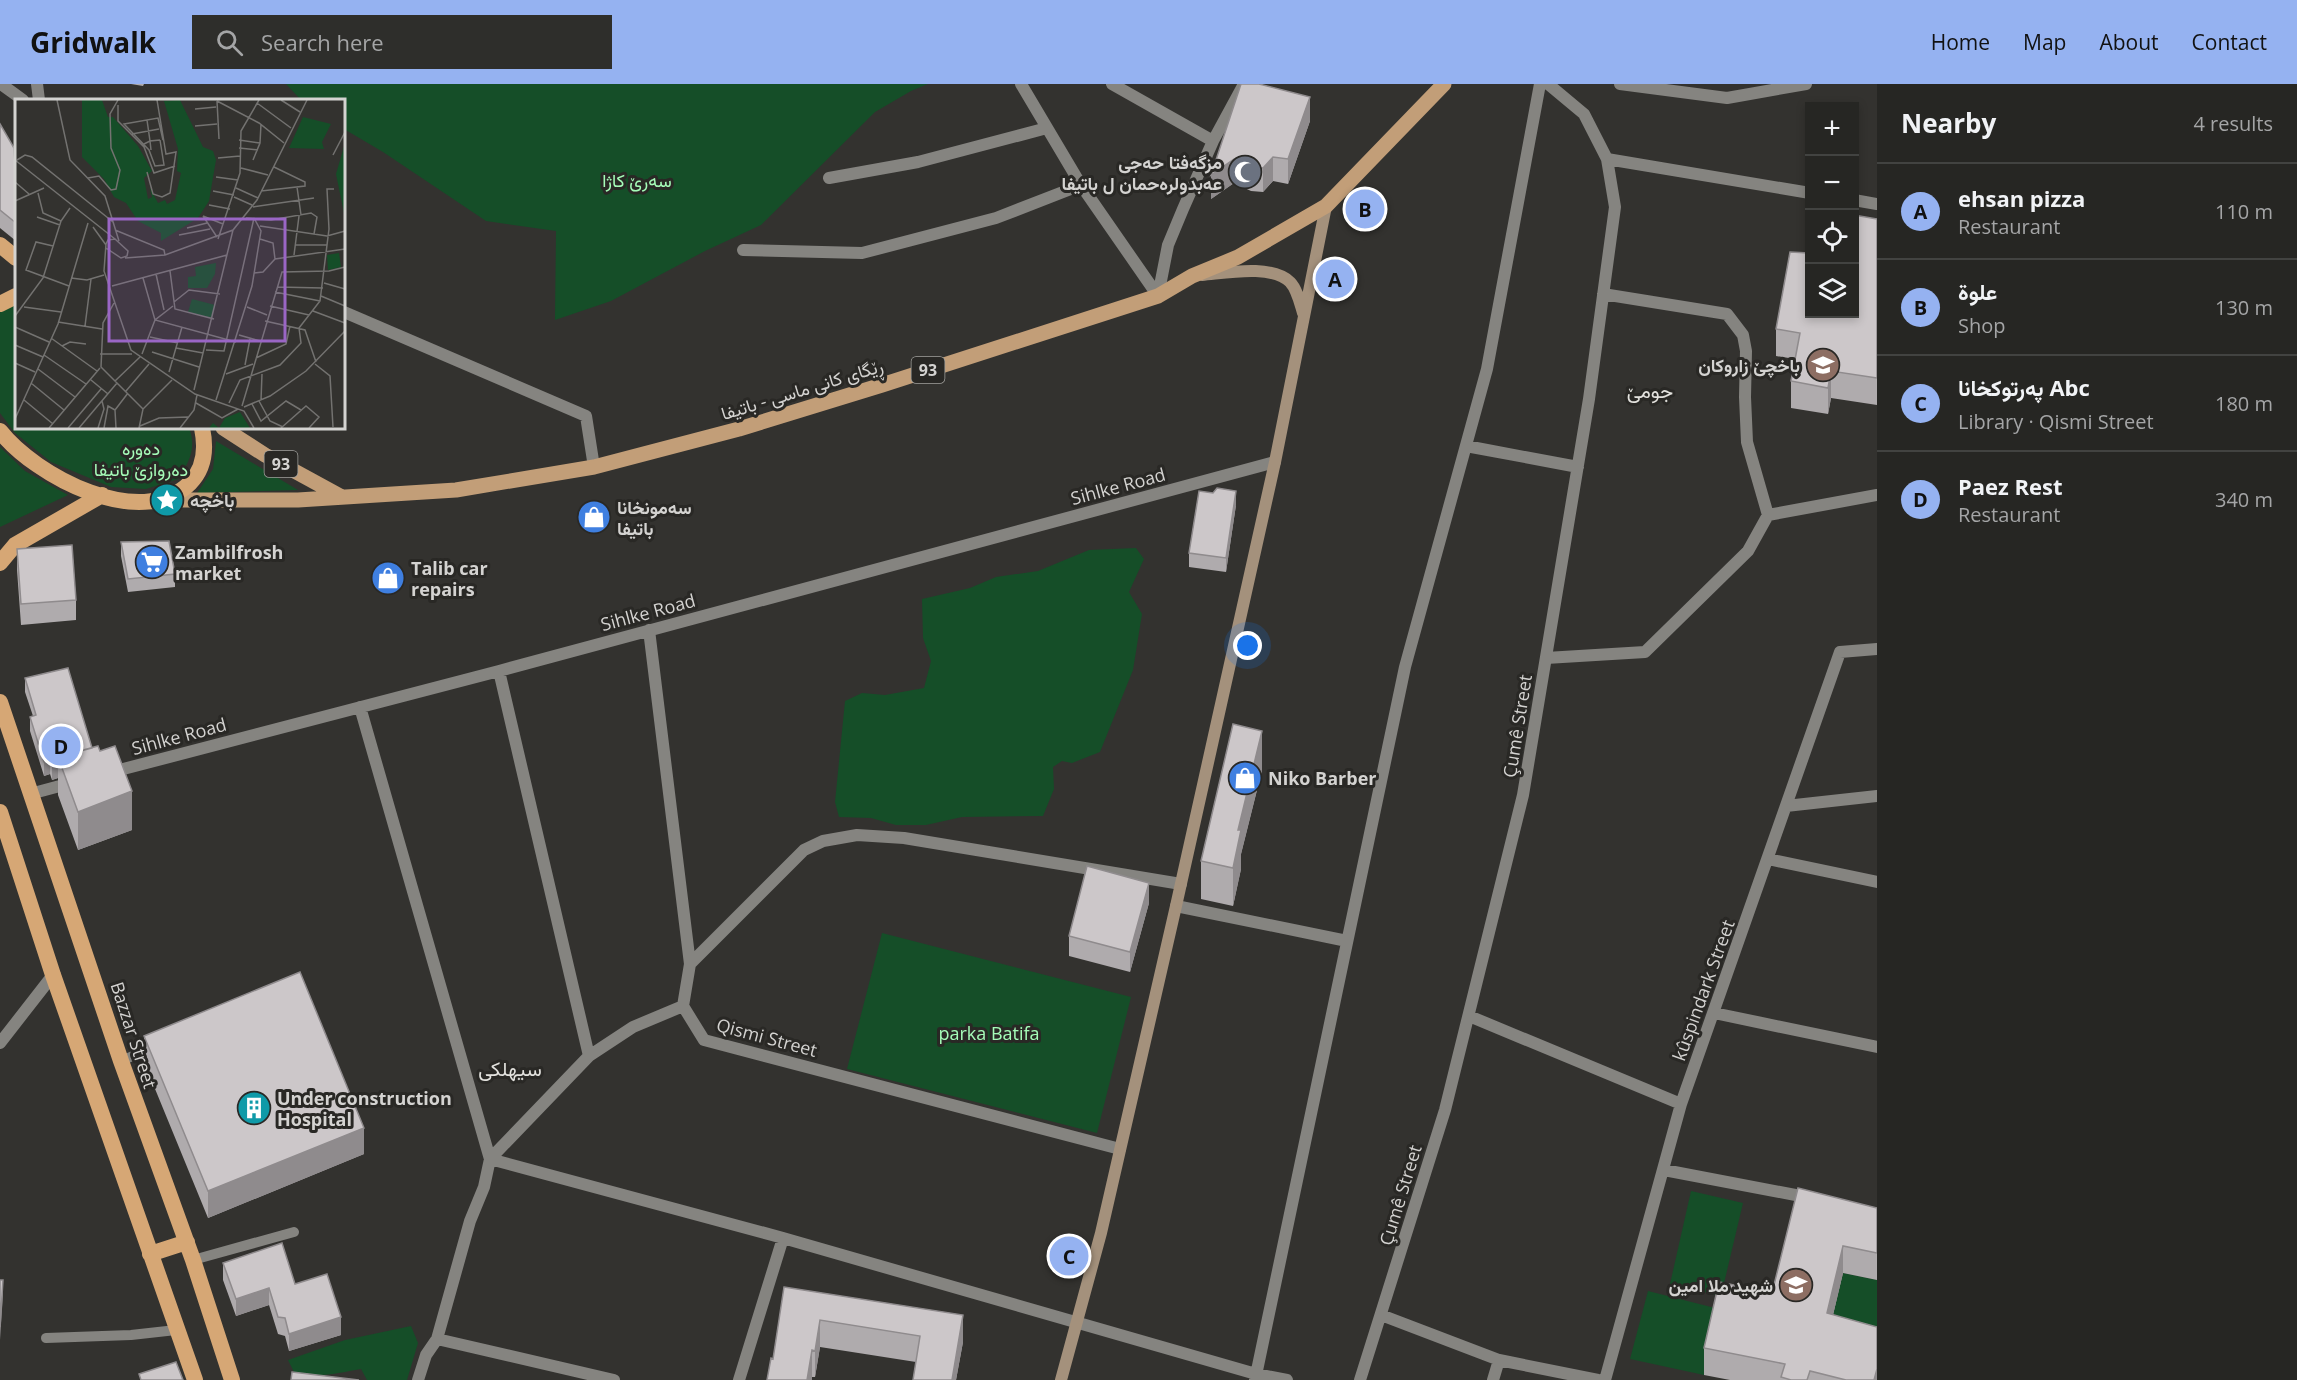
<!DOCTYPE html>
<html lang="en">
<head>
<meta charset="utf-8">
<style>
  :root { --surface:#262623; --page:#2e2e2b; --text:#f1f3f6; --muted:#a4a5a6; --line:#424341; --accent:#95b2f1 }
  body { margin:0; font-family:"Open Sans",Vazirmatn,sans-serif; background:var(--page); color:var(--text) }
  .controls { position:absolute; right:18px; top:18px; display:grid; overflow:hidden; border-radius:0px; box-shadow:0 3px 9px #0003 }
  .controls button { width:54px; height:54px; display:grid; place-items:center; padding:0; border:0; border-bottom:2px solid var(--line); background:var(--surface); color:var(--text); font:30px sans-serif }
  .you { position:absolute; left:1248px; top:562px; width:21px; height:21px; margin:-15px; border:4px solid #fff; border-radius:50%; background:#1a73e8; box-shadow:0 0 0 9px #1a73e833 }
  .badge { display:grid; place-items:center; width:39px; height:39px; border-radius:50%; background:var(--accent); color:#111; font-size:20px; font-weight:700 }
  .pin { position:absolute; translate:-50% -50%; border:3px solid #fff; box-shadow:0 2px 6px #0006 }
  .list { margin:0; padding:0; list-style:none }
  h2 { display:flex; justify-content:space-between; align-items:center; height:78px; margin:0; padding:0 24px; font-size:26px }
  h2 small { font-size:20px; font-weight:400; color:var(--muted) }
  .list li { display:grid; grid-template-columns:39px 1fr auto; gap:18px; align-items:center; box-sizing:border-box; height:96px; padding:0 24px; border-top:2px solid var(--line) }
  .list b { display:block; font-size:22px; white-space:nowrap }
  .list p { margin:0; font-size:20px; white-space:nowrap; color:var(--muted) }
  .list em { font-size:20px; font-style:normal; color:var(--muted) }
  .icon { flex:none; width:33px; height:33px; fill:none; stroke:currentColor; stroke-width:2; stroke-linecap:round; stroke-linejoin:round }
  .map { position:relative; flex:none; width:1877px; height:1296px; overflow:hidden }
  header { display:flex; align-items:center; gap:36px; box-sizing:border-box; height:84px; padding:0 30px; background:var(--accent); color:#111 }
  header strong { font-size:28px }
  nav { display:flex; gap:33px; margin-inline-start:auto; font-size:21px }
  .search { width:420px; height:54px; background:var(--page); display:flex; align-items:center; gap:15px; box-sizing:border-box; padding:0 21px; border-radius:0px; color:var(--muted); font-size:22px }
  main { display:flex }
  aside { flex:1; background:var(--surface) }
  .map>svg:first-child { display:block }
  .green { fill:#154e28 }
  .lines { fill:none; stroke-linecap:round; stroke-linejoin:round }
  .service { stroke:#858480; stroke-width:10 }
  .minor { stroke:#858480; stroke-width:12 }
  .tertiary { stroke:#858480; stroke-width:12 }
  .secondary { stroke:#a4917c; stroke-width:12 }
  .primary { stroke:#c29e78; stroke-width:15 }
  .trunk { stroke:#d6a775; stroke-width:16 }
  .wall { fill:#afabad }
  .shaded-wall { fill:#8f8b8d }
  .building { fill:#ccc7c9; stroke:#8f8b8d; stroke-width:1.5 }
  .labels { text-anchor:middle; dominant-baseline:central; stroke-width:6; stroke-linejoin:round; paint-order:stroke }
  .shield { fill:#292825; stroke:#a1a09d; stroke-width:1.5 }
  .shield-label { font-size:16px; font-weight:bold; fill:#d4d3d1 }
  .poi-label { font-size:18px; font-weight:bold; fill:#d4d3d1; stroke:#292825; text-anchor:start }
  .park-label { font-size:18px; fill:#a5fcb8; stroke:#292825 }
  .street-label { font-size:18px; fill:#d4d3d1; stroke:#292825 }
  .neighbourhood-label { font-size:20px; fill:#e3e2de; stroke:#292825 }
  .inset-road { fill:none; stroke:#737270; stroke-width:1.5 }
  .view { fill:#9a66c5; fill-opacity:0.15; stroke:#9a66c5; stroke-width:3 }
  .inset-edge { fill:none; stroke:#d4d3d1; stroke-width:3 }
</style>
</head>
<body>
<header>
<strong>Gridwalk</strong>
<div class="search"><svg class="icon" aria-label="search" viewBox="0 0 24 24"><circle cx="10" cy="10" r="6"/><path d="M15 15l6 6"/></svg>Search here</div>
<nav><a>Home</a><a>Map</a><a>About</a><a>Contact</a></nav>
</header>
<main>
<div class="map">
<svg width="1877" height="1296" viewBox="0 0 1877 1296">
  <rect width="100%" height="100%" fill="#33322f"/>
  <path class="green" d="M286,0h642l-17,7 -36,21 -114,113 -56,26 -94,50 -56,19 1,-89 -70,-10 -103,-69 -39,-23v-29h-43z
    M16,219v125h173c8,19 0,35 -11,51l-32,10 -35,-2 -60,-25 -36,-29 -15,-20v-101z
    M216,357l82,49 -101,3 16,-24z
    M0,363l25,24 43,24 -68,32z
    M1136,464l8,11 -15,33 13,22 -9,56 -33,82 -28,11 -10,-2 -9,6 1,22 -11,27 -81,1 -36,8h-30l-25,-7 -32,-1 -4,-15 10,-101 17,-8 23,2 39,-7 7,-27 -8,-23 -1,-39 48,-11 26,-11 42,-6 51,-21z
    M882,849l249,64 -34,136 -250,-64z
    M1691,1107l52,12 -22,93 -51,-12z
    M1843,1189l34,7v73l-50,-13z
    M1648,1207l71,18 -15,66 -74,-16z
    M411,1242l7,17 -11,37h-40l-6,-11c-23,4 -44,10 -67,3l-6,-12 57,-20z"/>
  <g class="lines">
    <path class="service" d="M121,977l35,-15
      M193,1176l101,-28
      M46,1254l85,-3 45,-5"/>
    <path class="minor" d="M1,0l22,16
      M37,0l2,16
      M1021,0l60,101 77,111
      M1112,0l101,57
      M1620,0l107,14 79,-14
      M1607,75l203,34
      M829,94l89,-16 129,-34
      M1854,116l23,4
      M743,166l119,3 134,-35 85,-33
      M1603,210l124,20 16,21 3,16 -1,46 2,45 21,73
      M1158,212l10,-51 15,-36 30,-68 31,-57
      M344,228l242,104 8,51
      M1466,362l112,21
      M649,546l41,334 -7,42 21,34 416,109
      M1546,574l99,-6 103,-101 20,-36 109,-20
      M499,587l90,385
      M360,623l130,452 293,79 473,136 31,6
      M108,689l391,-102 776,-209
      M30,710l41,-11
      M1786,722l91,-10
      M1768,775l109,23
      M1176,822l171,35
      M690,880l114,-114 19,-9 34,-6 47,3 277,46
      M1714,929l163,34
      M1469,932l212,88
      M1664,1086l147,28
      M1381,1231l118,45 99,20
      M437,1255l177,41
      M418,1296l8,-25 11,-16 33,-118 14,-34 6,-28 99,-103 44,-29 50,-21
      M739,1296l44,-142
      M1255,1296l150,-713 82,-298 53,-285
      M1360,1296l85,-270 78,-315 66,-396 26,-192 -8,-48 -23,-45 -36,-30
      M1493,1296l6,-20
      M1605,1296l76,-276 159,-452 37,-3"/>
    <path class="tertiary" d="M0,959l53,-68"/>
    <path class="secondary" d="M1202,191c24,-2 69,-11 88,7 7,7 10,21 13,31
      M1061,1296l40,-147 75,-327 99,-444 51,-256"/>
    <path class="primary" d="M223,344l42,27 77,42
      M164,416h134l158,-10 138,-23 145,-38 143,-44 276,-89 34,-20 46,-19 88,-51 118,-122"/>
    <path class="trunk" d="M0,161l16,13
      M0,220l16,-8
      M0,347c35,45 141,101 190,52 15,-15 16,-36 12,-55
      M0,479l15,-18 87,-50
      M0,618l121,359 72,199 39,120
      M0,728l53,163 142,405
      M150,1170l37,-12"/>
  </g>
  <path class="wall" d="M131,0h13l-1,2z
    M1241,0l69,37 -22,63 -15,-3 -10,11 -12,-1 -17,-8 -23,16z
    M0,40l16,57v60l-16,-13z
    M1877,135v186l-46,-7 -3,16 -37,-6v-27l4,-22 -19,-3v-27l33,-15z
    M1236,421l-10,67 -37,-5v-14z
    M121,458l54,32v13l-47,5 -7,-36z
    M17,465l59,51v20l-55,5 -4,-55z
    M25,594l67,70 40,82 -54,20 -20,-55v-17l-6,2 -2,-6 -6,2 -14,-45v-14l3,-1 -8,-24z
    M1262,686l-21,84v15l-8,37 -32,-7v-38z
    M1149,819l-19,69 -61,-16v-20z
    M144,952l220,118 -156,64 -64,-156z
    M1877,1124v72l-34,-7 -10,42 44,65h-147l-26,-5v-27z
    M223,1179l72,21 46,51 -52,16 -4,-15 -7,-2 -9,-29 -33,11 -13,-36z
    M784,1203l179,55 -7,38h-43l3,-18 -96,-15 -5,30h-3v3h-45l6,-21z"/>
  <path class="shaded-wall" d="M1310,13v24l-22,63v-25z
    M1273,73v24l-10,11v-24z
    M1234,75v24l-23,16v-24z
    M1831,287v27l-3,16v-26z
    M1236,407v14l-10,67v-14z
    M1262,647v39l-21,84v15l-8,37v-38l5,-38z
    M50,677v13l-6,2v-14z
    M58,680v14l-6,2v-14z
    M132,707v39l-54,20v-38z
    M1149,799v20l-19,69v-20z
    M364,1044v26l-156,64v-27z
    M1843,1162v27l-16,67v-27z
    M3,1196v14l-3,46v-13z
    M269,1204v17l-33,11v-17z
    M963,1231v27l-7,38h-4z
    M341,1233v18l-52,16v-17z
    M820,1236v27l-5,30v-26z
    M812,1266v30h-5z
    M1877,1285v11h-3z"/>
  <path class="building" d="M1241,0h18l51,13 -22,62 -15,-2 -10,11 -12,-1 -17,-8 -23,16z
    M0,40l14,24 2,33v42l-16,-13z
    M1854,131l23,4v159l-46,-7 -3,17 -37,-7 9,-48 -24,-4 14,-77 19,1v61h45z
    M1217,404l19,3 -10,67 -37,-5 10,-62 14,2z
    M169,457l6,33 -47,5 -7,-37z
    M72,461l4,55 -55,4 -4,-55z
    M68,584l24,80 -34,9v7l-6,2 -2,-5 -6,1 -14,-45 6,-2 -11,-37z
    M1233,640l29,7 -24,99h3l-8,38 -32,-7z
    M98,662l2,5 15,-5 17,45 -54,21 -20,-55z
    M1087,782l62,17 -19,69 -61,-16z
    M300,888l64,156 -156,63 -64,-155z
    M1798,1104l79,20v45l-34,-7 -16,67 50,14v42l-3,11h-28l-36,-9 -3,9h-16l-10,-3 4,-13 -81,-16 15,-66 53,11z
    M282,1159l13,41 32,-10 14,43 -52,17 -4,-16 -7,-1 -9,-29 -33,11 -13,-36z
    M0,1196h3l-3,47z
    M784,1203l179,28 -11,65h-39l7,-44 -100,-16 -5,31 -3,-1 -5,30h-40l4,-22 2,1z
    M176,1278l7,18h-42l-2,-6z
    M292,1288l67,8h-68z"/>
  <defs>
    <symbol id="mosque-disc" viewBox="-11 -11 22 22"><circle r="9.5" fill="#6b7280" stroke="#292825"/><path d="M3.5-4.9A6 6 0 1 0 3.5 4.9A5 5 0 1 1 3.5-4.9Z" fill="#fff"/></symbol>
    <symbol id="school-disc" viewBox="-11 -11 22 22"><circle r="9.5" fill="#8d6e63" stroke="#292825"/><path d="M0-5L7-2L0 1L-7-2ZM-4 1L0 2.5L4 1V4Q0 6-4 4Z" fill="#fff"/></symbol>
    <symbol id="sight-disc" viewBox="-11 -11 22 22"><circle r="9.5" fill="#0f9aa8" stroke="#292825"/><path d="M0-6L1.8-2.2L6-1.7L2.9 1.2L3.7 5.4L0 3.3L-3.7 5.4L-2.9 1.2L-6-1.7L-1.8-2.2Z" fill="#fff"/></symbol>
    <symbol id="shop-disc" viewBox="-11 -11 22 22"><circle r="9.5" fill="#3f7fe0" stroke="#292825"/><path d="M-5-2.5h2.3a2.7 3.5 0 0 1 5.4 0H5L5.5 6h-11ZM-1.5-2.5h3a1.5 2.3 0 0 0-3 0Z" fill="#fff"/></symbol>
    <symbol id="supermarket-disc" viewBox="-11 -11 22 22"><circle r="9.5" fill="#3f7fe0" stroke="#292825"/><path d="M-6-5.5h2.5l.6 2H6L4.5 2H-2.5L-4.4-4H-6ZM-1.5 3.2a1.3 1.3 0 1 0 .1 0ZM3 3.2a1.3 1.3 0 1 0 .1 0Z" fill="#fff"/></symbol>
    <symbol id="building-disc" viewBox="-11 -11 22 22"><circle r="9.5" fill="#0f9aa8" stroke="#292825"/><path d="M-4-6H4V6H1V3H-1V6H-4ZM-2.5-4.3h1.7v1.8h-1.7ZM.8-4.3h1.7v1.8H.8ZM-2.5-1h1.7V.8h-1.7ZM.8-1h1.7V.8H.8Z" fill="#fff"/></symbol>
  </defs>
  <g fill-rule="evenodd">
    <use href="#mosque-disc" x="1226" y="69" width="38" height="38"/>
    <use href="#school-disc" x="1804" y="262" width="38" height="38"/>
    <use href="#sight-disc" x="148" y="397" width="38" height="38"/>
    <use href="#shop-disc" x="575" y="414" width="38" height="38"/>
    <use href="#supermarket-disc" x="133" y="459" width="38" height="38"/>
    <use href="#shop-disc" x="369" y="475" width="38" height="38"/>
    <use href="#shop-disc" x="1226" y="675" width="38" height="38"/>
    <use href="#building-disc" x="235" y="1005" width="38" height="38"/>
    <use href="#school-disc" x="1777" y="1182" width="38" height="38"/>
  </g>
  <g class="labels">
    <g class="shield">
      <rect x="911.5" y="273" width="33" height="26" rx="4.5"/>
      <rect x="264.5" y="367" width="33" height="26" rx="4.5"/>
    </g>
    <g class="shield-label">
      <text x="928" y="286">93</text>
      <text x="281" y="380">93</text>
    </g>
    <g class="poi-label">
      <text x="1222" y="78" text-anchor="end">مزگەفتا حەجی<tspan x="1222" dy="21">عەبدولرەحمان ل باتیفا</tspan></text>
      <text x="1800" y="281" text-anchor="end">باخچێ زاروکان</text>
      <text x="190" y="416">باخچە</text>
      <text x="617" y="423">سه‌مونخانا<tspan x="617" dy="21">باتيفا</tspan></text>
      <text x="175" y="468">Zambilfrosh<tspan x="175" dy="21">market</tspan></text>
      <text x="411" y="484">Talib car<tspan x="411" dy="21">repairs</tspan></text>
      <text x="1268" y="694">Niko Barber</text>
      <text x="277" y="1014">Under construction<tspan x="277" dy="21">Hospital</tspan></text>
      <text x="1773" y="1201" text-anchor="end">شهيد ملا امين</text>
    </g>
    <g class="park-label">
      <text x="637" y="96">سەرێ کاژا</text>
      <text x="141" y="364">ده‌وره‌<tspan x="141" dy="21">ده‌روازێ باتيفا</tspan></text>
      <text x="989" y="949">parka Batifa</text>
    </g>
    <g class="street-label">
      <text transform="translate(802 305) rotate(-17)">ڕێگای کانی ماسی - باتيفا</text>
      <text transform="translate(1118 402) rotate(-15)">Sihlke Road</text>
      <text transform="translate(648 528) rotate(-15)">Sihlke Road</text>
      <text transform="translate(1517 642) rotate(-81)">Çumê Street</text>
      <text transform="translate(179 652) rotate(-15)">Sihlke Road</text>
      <text transform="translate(1703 906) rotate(-70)">kûspindark Street</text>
      <text transform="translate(134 951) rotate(72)">Bazzar Street</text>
      <text transform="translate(767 953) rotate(15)">Qismi Street</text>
      <text transform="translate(1400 1111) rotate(-73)">Çumê Street</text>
    </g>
    <g class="neighbourhood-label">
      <text x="1650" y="306">جومێ</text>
      <text x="510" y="984">سيهلكى</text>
    </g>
  </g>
  <g transform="translate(15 15)">
    <rect width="330" height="330" fill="#33322f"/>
    <path d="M67,1h20l6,17h5l25,29 14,25 -8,7 4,21 4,-2 -2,-9 8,15 7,-3 2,4 8,-4 6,-27 -4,-2 1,-22 -14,-48 16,-1 23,47 10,4 3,9 -7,41 -11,17 -37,23v-8l-23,-12 -12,-18 -12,-6 -10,-18 -22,-22zM288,18l28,7 -9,18 2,7 -35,-1zM330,44v75l-9,-44zM324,154l2,14 -13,3 -1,-15zM201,164l-1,11 -8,14h-19v-11l8,-1 -1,-9zM177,200l23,6 -3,13 -24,-6zM225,313l10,16h-41l4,-5 6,5 6,-10z" fill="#154e28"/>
    <path class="inset-road" d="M42,1l13,60 35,36 14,45M266,1l19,12M202,2l42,22 25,20M202,2l2,38M242,4l34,25M103,6v16l26,26 10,26 21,-7M180,10l21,-2M180,27l22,-2M117,35l27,-5M145,41l4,25 -9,1 -6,-16 -25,-26 34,-6 5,22M224,41l21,3M129,45l6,-3 -3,-21M224,49l19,2M136,51l-1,-9 10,-1M318,56l12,-23M203,59l22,-2M0,61l100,79M2,61l8,-5 7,2 81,65M238,61l7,-17 1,-19M226,69l27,7M132,73l6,22 9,3 8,-4 6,-41 -10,2 -9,-54M201,78l22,3M73,79l11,-2 12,14 5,-1 4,-19 -9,-22 -1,-34 8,-14M0,83l14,12M282,88l4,28M221,89l22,10M198,92l21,4M246,92l44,-5v-4l-31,-15M23,94l5,20 18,8M219,98l18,8M0,102l29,-13M194,106l21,4M238,108l61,-9M188,117l14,21M188,117l20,8M22,118l23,8M231,119l25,2 40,-7 6,4 -3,17M245,127l67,10 18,-5M78,128l13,18M172,129l20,-5M100,131l49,20 1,5M164,136l31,-6M203,140l22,-66 1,-42 18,-31M245,140l13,4 2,16M280,146h32M38,147l-17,-4 -10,28 43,16M91,149l15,10 6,-2 1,-5 -13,-12 -7,1 -2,4 -2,27 27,79 64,44 49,17 10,17M279,156l5,-39M110,159l40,-3 68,-25 24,-30 50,-100M155,172l5,38 39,10M239,174l9,-1 12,-13 70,-10M141,175l8,36M56,179l16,2 17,-5M128,179l12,42 81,22M309,184l21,6M97,187l115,-31M262,188l46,1M260,193l45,9M306,197l24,10M159,203l15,-12 31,4M99,204l-11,20 -2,44 42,42M255,207l39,9M9,208l37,5M232,208l20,8M298,212l32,12M0,217l28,-38 18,-57 9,-13M250,222l40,9 11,32M43,223l44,7M70,227l6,-47M0,228l34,15M224,236l21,6M135,238l28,6M36,239l46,33M0,246l28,12M47,247l8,-4 16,2M161,249l27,5M191,251l18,1 30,-133M137,253l47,15M85,255h32M127,255l13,-34 18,-14M29,256l42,29M241,259l30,-14 4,-18M0,264l20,9M300,265l15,12 3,51M230,266l5,-26M23,270l37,28M154,273l13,-45M211,275l27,-10M76,281l17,14M100,282l25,-24M16,284l33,27M179,291l39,-160M111,292l23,-27M9,301l29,24M201,301l36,-114 9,-55 -7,-13M246,301l1,-26M244,302l11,20 13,6M181,304l26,15 16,-9M214,304l11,-23 40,-15 21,-22 -2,-15 21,-27 9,-72 -2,-40h7M237,305l9,17 25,-20 15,9M227,307l40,-134 47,-1 16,-4M229,308l26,-11 36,-25 39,-40M0,320l43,-95 30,-101M125,327l19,-8 29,-1M34,329l51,-60M53,329l33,-39M64,329l38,-45M83,329l6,-19 -2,-8M89,329l4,-22 7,4M101,329l-1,-18 13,-17M124,329l4,-19 29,-29M165,329l14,-18 3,-15M266,329l25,-22 13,11 -10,11"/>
    <path class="view" d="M94,120h176v122h-176z"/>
    <rect width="330" height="330" class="inset-edge"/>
  </g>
</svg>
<div class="controls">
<button>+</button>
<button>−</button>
<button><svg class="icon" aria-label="locate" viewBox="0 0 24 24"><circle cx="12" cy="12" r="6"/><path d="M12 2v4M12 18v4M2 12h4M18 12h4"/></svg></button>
<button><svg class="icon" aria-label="layers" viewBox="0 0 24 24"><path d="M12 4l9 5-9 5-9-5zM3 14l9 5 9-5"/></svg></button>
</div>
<div class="you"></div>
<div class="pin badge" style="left:1335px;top:195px">A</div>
<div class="pin badge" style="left:1365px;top:125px">B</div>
<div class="pin badge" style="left:1069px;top:1172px">C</div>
<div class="pin badge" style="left:61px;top:662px">D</div>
</div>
<aside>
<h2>Nearby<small>4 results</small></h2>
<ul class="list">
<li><span class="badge">A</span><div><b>ehsan pizza</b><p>Restaurant</p></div><em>110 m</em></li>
<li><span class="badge">B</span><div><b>علوة</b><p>Shop</p></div><em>130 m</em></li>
<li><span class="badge">C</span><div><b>په‌رتوكخانا Abc</b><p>Library · Qismi Street</p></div><em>180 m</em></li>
<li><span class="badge">D</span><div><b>Paez Rest</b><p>Restaurant</p></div><em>340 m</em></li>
</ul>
</aside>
</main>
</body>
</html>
